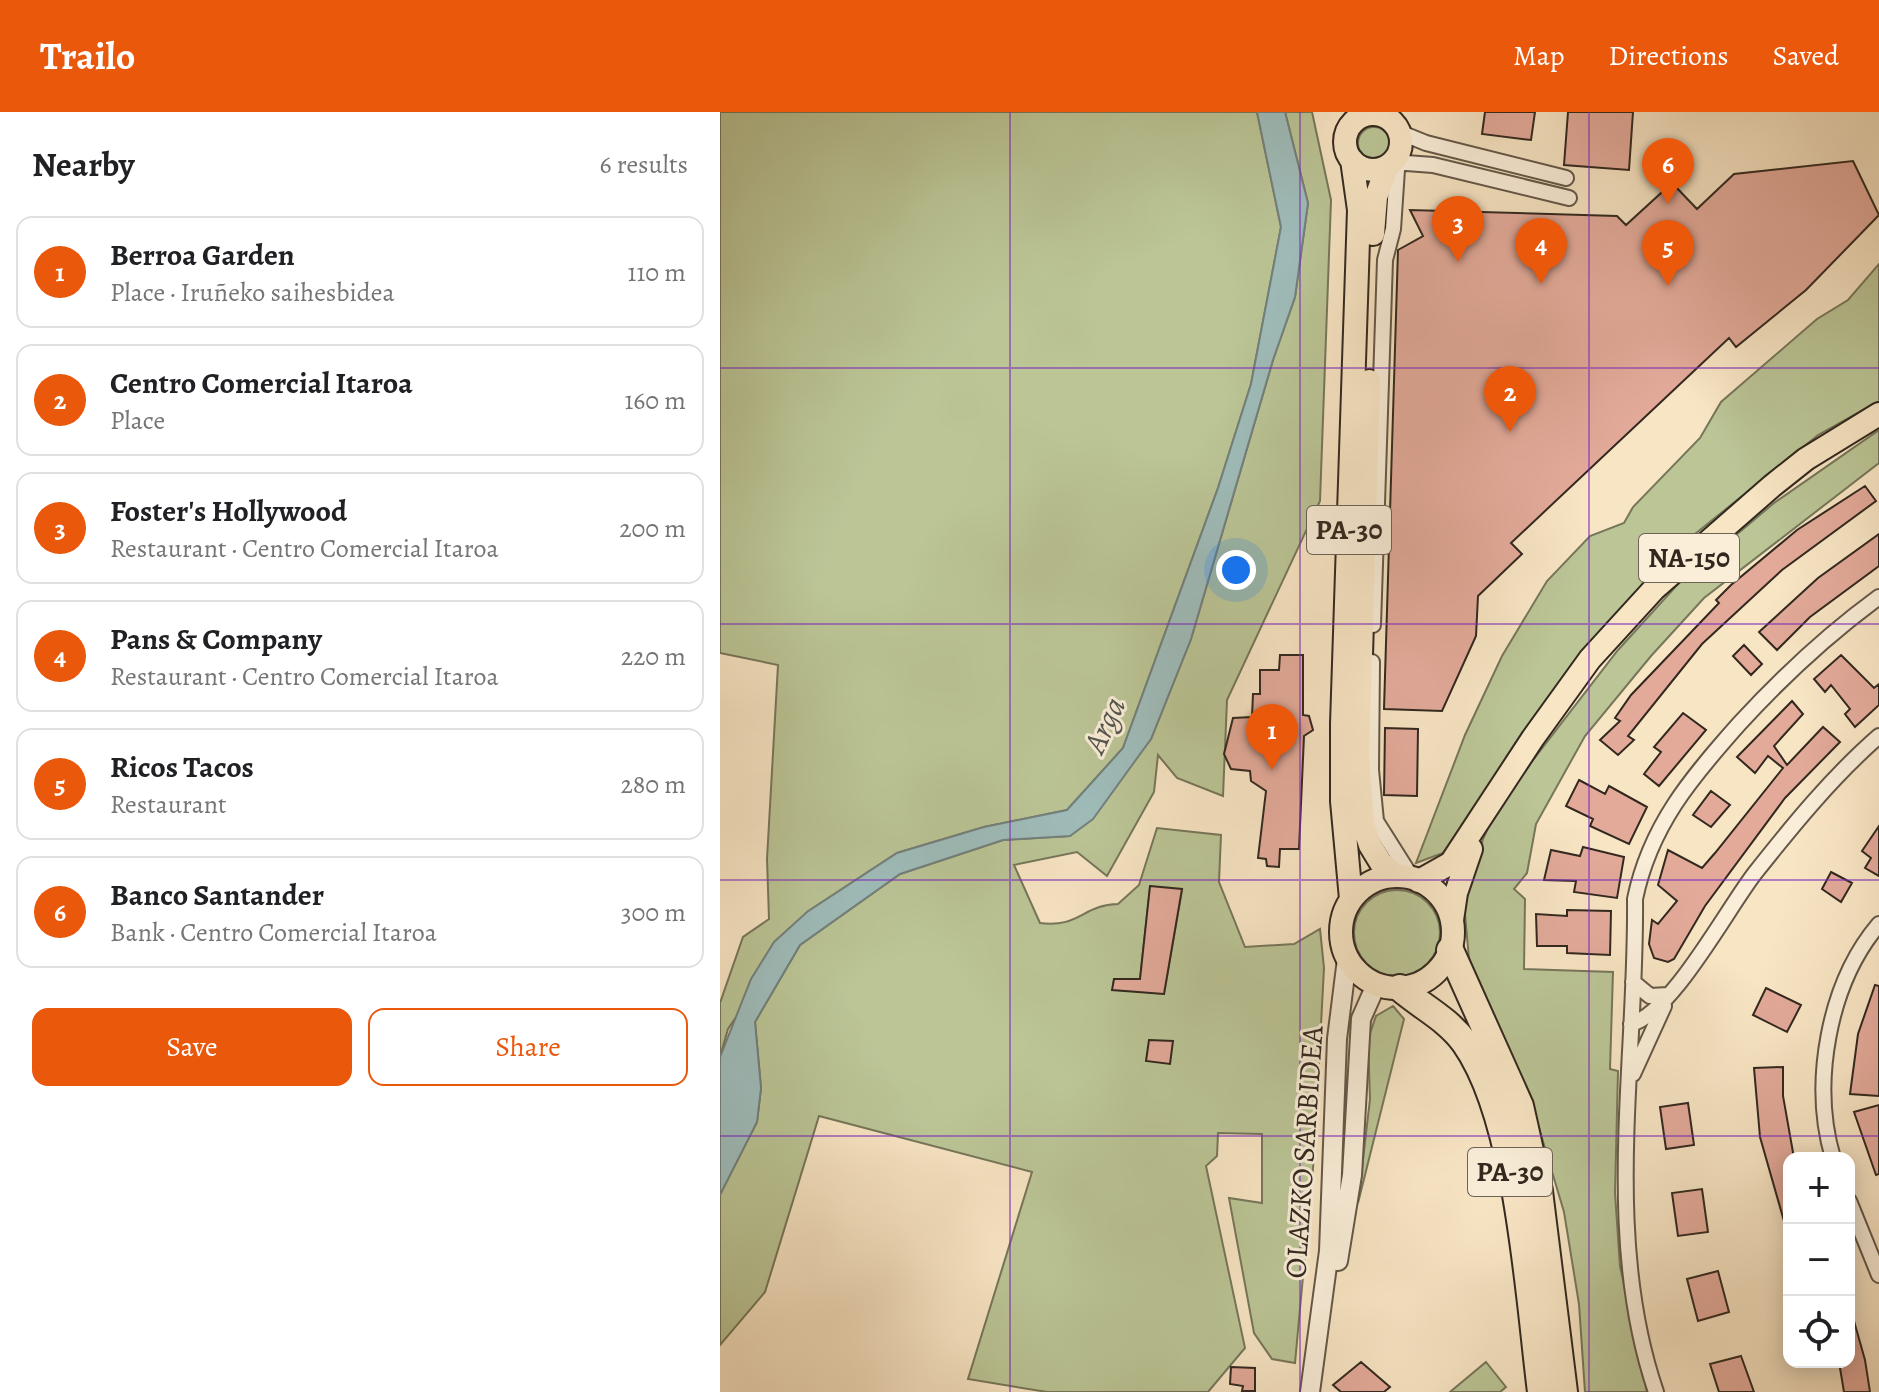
<!DOCTYPE html>
<html lang="en">
<head>
<meta charset="utf-8">
<style>
  :root { --surface:#fff; --page:#f6f6f6; --text:#202124; --muted:#757577; --line:#e0e0e0; --accent:#ea580c }
  body { margin:0; font-family:Alegreya,serif; background:var(--page); color:var(--text) }
  .controls { position:absolute; right:24px; bottom:24px; display:grid; overflow:hidden; border-radius:16px; box-shadow:0 4px 20px #0003 }
  .controls button { width:72px; height:72px; display:grid; place-items:center; padding:0; border:0; border-bottom:2px solid var(--line); background:var(--surface); color:var(--text); font:40px sans-serif }
  .you { position:absolute; left:516px; top:458px; width:28px; height:28px; margin:-20px; border:6px solid #fff; border-radius:50%; background:#1a73e8; box-shadow:0 0 0 12px #1a73e833 }
  .badge { display:grid; place-items:center; width:52px; height:52px; border-radius:50%; background:var(--accent); color:#fff; font-size:26px; font-weight:700 }
  .pin { position:absolute; translate:-50% -66px; filter:drop-shadow(0 2px 4px #0008) }
  .pin::after { content:''; position:absolute; top:42px; width:28px; height:24px; background:inherit; clip-path:polygon(0 0,100% 0,50% 100%) }
  .list { margin:0; padding:0; list-style:none }
  h2 { display:flex; justify-content:space-between; align-items:center; height:104px; margin:0; padding:0 32px; font-size:34px }
  h2 small { font-size:26px; font-weight:400; color:var(--muted) }
  .list li { display:grid; grid-template-columns:52px 1fr auto; gap:24px; align-items:center; box-sizing:border-box; height:112px; margin:0 16px 16px; padding:0 16px; border:2px solid var(--line); border-radius:16px }
  .list b { display:block; font-size:30px; white-space:nowrap }
  .list p { margin:0; font-size:26px; white-space:nowrap; color:var(--muted) }
  .list em { font-size:26px; font-style:normal; color:var(--muted) }
  .actions { display:flex; gap:16px; padding:24px 32px }
  .actions a { flex:1; padding:18px 0; border:2px solid var(--accent); border-radius:16px; text-align:center; font-size:28px; color:var(--accent) }
  .actions .main { background:var(--accent); color:#fff }
  .icon { flex:none; width:44px; height:44px; fill:none; stroke:currentColor; stroke-width:2; stroke-linecap:round; stroke-linejoin:round }
  .map { position:relative; flex:none; width:1159px; height:1280px; overflow:hidden }
  header { display:flex; align-items:center; gap:48px; box-sizing:border-box; height:112px; padding:0 40px; background:var(--accent); color:#fff }
  header strong { font-size:38px }
  nav { display:flex; gap:44px; margin-inline-start:auto; font-size:28px }
  main { display:flex }
  aside { flex:1; background:var(--surface) }
  .map>svg:first-child { display:block }
  .green { fill:#bbc596; stroke:#76765a; stroke-width:2; fill-rule:evenodd }
  .water { fill:#9fbdbb; stroke:#73817d; stroke-width:2 }
  .building { fill:#e3aa9a; stroke:#32281f; stroke-width:2 }
  .lines { fill:none; stroke-linecap:round; stroke-linejoin:round }
  .minor-casing { stroke:#645748; stroke-width:18 }
  .tertiary-casing { stroke:#645748; stroke-width:22 }
  .primary-casing { stroke:#32281f; stroke-width:26 }
  .trunk-casing { stroke:#32281f; stroke-width:26 }
  .motorway-casing { stroke:#32281f; stroke-width:30 }
  .minor { stroke:#faeed9; stroke-width:14 }
  .tertiary { stroke:#faeed9; stroke-width:18 }
  .primary { stroke:#f8e5c4; stroke-width:22 }
  .trunk { stroke:#f8e5c4; stroke-width:22 }
  .motorway { stroke:#f8e5c4; stroke-width:26 }
  .grid { fill:none; stroke:#7b2cbf; stroke-width:2; stroke-opacity:0.55 }
  .labels { text-anchor:middle; dominant-baseline:central; stroke-width:6; stroke-linejoin:round; paint-order:stroke }
  .shield { fill:#faeed9; stroke:#6e6357; stroke-width:2 }
  .shield-label { font-size:28px; font-weight:bold; fill:#32281f }
  .street-label { font-size:30px; fill:#32281f; stroke:#faeed9 }
  .water-label { font-size:32px; font-style:italic; fill:#53554e; stroke:#faeed9 }
</style>
</head>
<body>
<header>
<strong>Trailo</strong>
<nav><a>Map</a><a>Directions</a><a>Saved</a></nav>
</header>
<main>
<aside>
<h2>Nearby<small>6 results</small></h2>
<ul class="list">
<li><span class="badge">1</span><div><b>Berroa Garden</b><p>Place · Iruñeko saihesbidea</p></div><em>110 m</em></li>
<li><span class="badge">2</span><div><b>Centro Comercial Itaroa</b><p>Place</p></div><em>160 m</em></li>
<li><span class="badge">3</span><div><b>Foster's Hollywood</b><p>Restaurant · Centro Comercial Itaroa</p></div><em>200 m</em></li>
<li><span class="badge">4</span><div><b>Pans &amp; Company</b><p>Restaurant · Centro Comercial Itaroa</p></div><em>220 m</em></li>
<li><span class="badge">5</span><div><b>Ricos Tacos</b><p>Restaurant</p></div><em>280 m</em></li>
<li><span class="badge">6</span><div><b>Banco Santander</b><p>Bank · Centro Comercial Itaroa</p></div><em>300 m</em></li>
</ul>
<div class="actions"><a class="main">Save</a><a>Share</a></div>
</aside>
<div class="map">
<svg width="1159" height="1280" viewBox="0 0 1159 1280">
  <rect width="100%" height="100%" fill="#f8e5c4"/>
  <filter id="stains"><feTurbulence type="fractalNoise" baseFrequency=".0025" numOctaves="4"/><feColorMatrix values="0 0 0 0 .2 0 0 0 0 .09 0 0 0 0 .02 0 0 0 .5 -.17"/></filter>
  <radialGradient id="worn" r=".72"><stop offset=".6" stop-color="#630" stop-opacity="0"/><stop offset="1" stop-color="#630" stop-opacity=".3"/></radialGradient>
  <path class="green" d="M0,0h537l24,115 -30,157 -33,104 -95,260 -56,62 -83,17 -87,26 -90,59 -79,117 -8,28v-54l23,-66 26,-18 -2,-60 11,-194 -58,-12z
    M565,0h27l19,88 -11,301 -93,199 -4,96 -46,-18 -19,-23 -4,37 -47,84 -30,-24 -63,13 26,58c40,5 42,-18 78,-19l21,-19 18,-57 64,7 -2,47 26,65 49,-3 26,-15 4,39 -10,189 -19,206 -23,-4 -18,-26 -25,-135 33,5v-69l-44,-1 -1,23 -11,10 39,182 -37,44h-161l-79,-13 64,-207 -213,-56 -54,176 -45,53v-152l37,-71 4,-34 -6,-66 45,-77 100,-71 103,-34 67,-4 81,-97 40,-100 82,-279 22,-63 13,-94zM430,775l32,3 -18,104 -51,-5 1,-10h26z
    M638 31a16 16 0 1 1 32 0a16 16 0 1 1-32 0Z
    M1159,152v137l-61,34 -138,111 -107,119 -130,188 -27,10 49,-128 37,-79 45,-75 43,-45 34,-13 9,-16 67,-69 21,-36 96,-83 31,-19z
    M1159,318v33l-175,135 -53,58 -66,80 -49,88 -9,49 -13,16 11,10 -1,70 89,3 -3,97 8,2 -3,122 5,73 27,126h-62l-6,-88 -15,-92 -33,-111 -62,-142 -5,-56 19,-64 16,-35 119,-154 60,-66 96,-81z
    M634 821a43 43 0 1 1 86 0a43 43 0 1 1-86 0Z
    M673,894l11,13 -46,184 12,-104 -2,-60 8,-23z
    M766,1250l20,25 -6,5h-50z"/>
  <path class="water" d="M537,0h28l23,91 -13,94 -22,63 -82,279 -40,100 -58,80 -23,17 -67,4 -103,34 -100,71 -45,77 6,66 -4,34 -37,73v-138l31,-78 23,-37 33,-30 90,-59 87,-26 83,-17 56,-62 95,-260 33,-104 30,-157z"/>
  <path class="building" d="M765,0h50l-4,28 -49,-6z
    M848,0h65l-4,58 -65,-5z
    M1133,49l26,54 -73,75 -70,57 -7,-9 -218,205 11,11 -44,42 -2,40 -34,75 -58,-2 14,-459 25,-14 -13,-26 207,6 9,9 46,-42 25,26 37,-35z
    M1145,374l11,15 -94,69 -80,74 -74,92 6,4 -16,15 -18,-15 20,-19 -5,-3 16,-23 88,-92 -3,-3 15,-15 66,-55z
    M1159,422v32l-69,51 -33,33 -18,-18 59,-54z
    M1024,533l18,19 -11,11 -18,-19z
    M560,543h23v60l6,1 4,14 -9,6 -5,113h-19l-1,18 -12,-1 -1,-7 -8,-1 8,-67 -15,-10 -1,-10 -19,-2 -7,-15 9,-36 19,-1 1,-23h7v-24h19z
    M1121,543l33,33 5,-4v21l-24,22 -10,-13 5,-5 -19,-24 -6,7 -11,-13z
    M1072,589l11,13 -29,32 13,19 36,-38 17,15 -55,56 -80,108 -31,53 -6,3 -14,-4 -5,-14 3,-24 6,4 19,-23 -19,-16 10,-35 34,18 13,-15 68,-85 -15,-12 -13,17 -18,-16z
    M963,601l23,17 -47,56 -15,-12 17,-22 -7,-5z
    M665,616l33,1 -1,67 -33,-1z
    M859,668l26,14 4,-8 38,21 -18,37 -39,-18 3,-7 -27,-13z
    M991,679l19,14 -19,22 -18,-12z
    M1159,714v50l-14,-8 6,-10 -9,-7z
    M863,735l41,10 -7,41 -43,-6 2,-11 -32,-1 7,-30 29,6z
    M1111,760l21,11 -11,19 -19,-13z
    M430,774l32,3 -18,105 -52,-4 2,-11h26z
    M847,798l44,1 -1,44 -43,-2v-7h-30l-1,-32 31,2z
    M1155,873l4,1v110l-29,-2 8,-60z
    M1046,876l35,17 -14,27 -34,-17z
    M429,928l24,1 -3,23 -24,-3z
    M1063,955v29l11,62h-5l-3,70 -26,-91 -6,-69z
    M968,991l6,42 -28,4 -6,-42z
    M1159,993v69l-3,1 -22,-63z
    M982,1077l6,43 -30,4 -6,-43z
    M998,1159l11,41 -31,9 -11,-42z
    M1129,1202h3l13,46 5,32h-26l-5,-30h10z
    M1021,1244l13,36h-35l-9,-28z
    M641,1250l29,25 -6,5h-43l-8,-7z
    M511,1255l24,1v23h-13l1,-5 -13,-2z"/>
  <g class="lines">
    <defs>
      <path id="minor" d="M679,20l27,11 140,35
        M673,50l40,3 136,33
        M653,513l12,-365 8,-31 5,-74
        M652,550l-1,108 5,51 36,57
        M913,870l17,14 18,-1
        M911,912c41,-11 96,-115 124,-151 38,-48 78,-97 124,-137
        M913,962l31,-68
        M1113,1046c-22,-74 -5,-174 46,-234
        M1129,1089l30,74
        M936,1280c-54,-158 -19,-330 -21,-493 15,-73 56,-121 104,-175 44,-48 88,-89 140,-127"/>
      <path id="tertiary" d="M618,1149l14,-86 9,-156 15,-34
        M590,1280l19,-141 8,-212 10,-80"/>
      <path id="primary" d="M699,769l32,-18 82,-125 57,-79 64,-70 118,-103 34,-27 73,-45
        M732,808l4,-27 15,-44"/>
      <path id="trunk" d="M625 30a28 28 0 1 1 56 0a28 28 0 1 1-56 0Z
        M653,122l3,-37 11,-30
        M649,269l-11,377 5,66 7,21 11,18 15,13
        M621 820a56 56 0 1 1 112 0a56 56 0 1 1-112 0Z
        M631,787l-9,-98v-77l17,-514 -7,-50"/>
      <path id="motorway" d="M730,838l70,156 19,85 25,201
        M680,876c22,19 48,31 65,55 54,77 64,254 76,349"/>
    </defs>
    <use href="#minor" class="minor-casing"/>
    <use href="#tertiary" class="tertiary-casing"/>
    <use href="#primary" class="primary-casing"/>
    <use href="#trunk" class="trunk-casing"/>
    <use href="#motorway" class="motorway-casing"/>
    <use href="#minor" class="minor"/>
    <use href="#tertiary" class="tertiary"/>
    <use href="#primary" class="primary"/>
    <use href="#trunk" class="trunk"/>
    <use href="#motorway" class="motorway"/>
  </g>
  <path class="grid" d="M290,0v1280M580,0v1280M869,0v1280M0,256h1159M0,512h1159M0,768h1159M0,1024h1159"/>
  <g class="labels">
    <g class="shield">
      <rect x="587" y="394" width="84" height="48" rx="6"/>
      <rect x="919" y="422" width="100" height="48" rx="6"/>
      <rect x="748" y="1036" width="84" height="48" rx="6"/>
    </g>
    <g class="shield-label">
      <text x="629" y="418">PA-30</text>
      <text x="969" y="446">NA-150</text>
      <text x="790" y="1060">PA-30</text>
    </g>
    <g class="street-label">
      <text transform="translate(584 1040) rotate(-86)">OLAZKO SARBIDEA</text>
    </g>
    <g class="water-label">
      <text transform="translate(384 613) rotate(-65)">Arga</text>
    </g>
  </g>
  <rect width="100%" height="100%" filter="url(#stains)"/>
  <rect width="100%" height="100%" fill="url(#worn)"/>
</svg>
<div class="controls">
<button>+</button>
<button>−</button>
<button><svg class="icon" aria-label="locate" viewBox="0 0 24 24"><circle cx="12" cy="12" r="6"/><path d="M12 2v4M12 18v4M2 12h4M18 12h4"/></svg></button>
</div>
<div class="you"></div>
<div class="pin badge" style="left:552px;top:658px">1</div>
<div class="pin badge" style="left:790px;top:320px">2</div>
<div class="pin badge" style="left:738px;top:150px">3</div>
<div class="pin badge" style="left:821px;top:172px">4</div>
<div class="pin badge" style="left:948px;top:174px">5</div>
<div class="pin badge" style="left:948px;top:92px">6</div>
</div>
</main>
</body>
</html>
